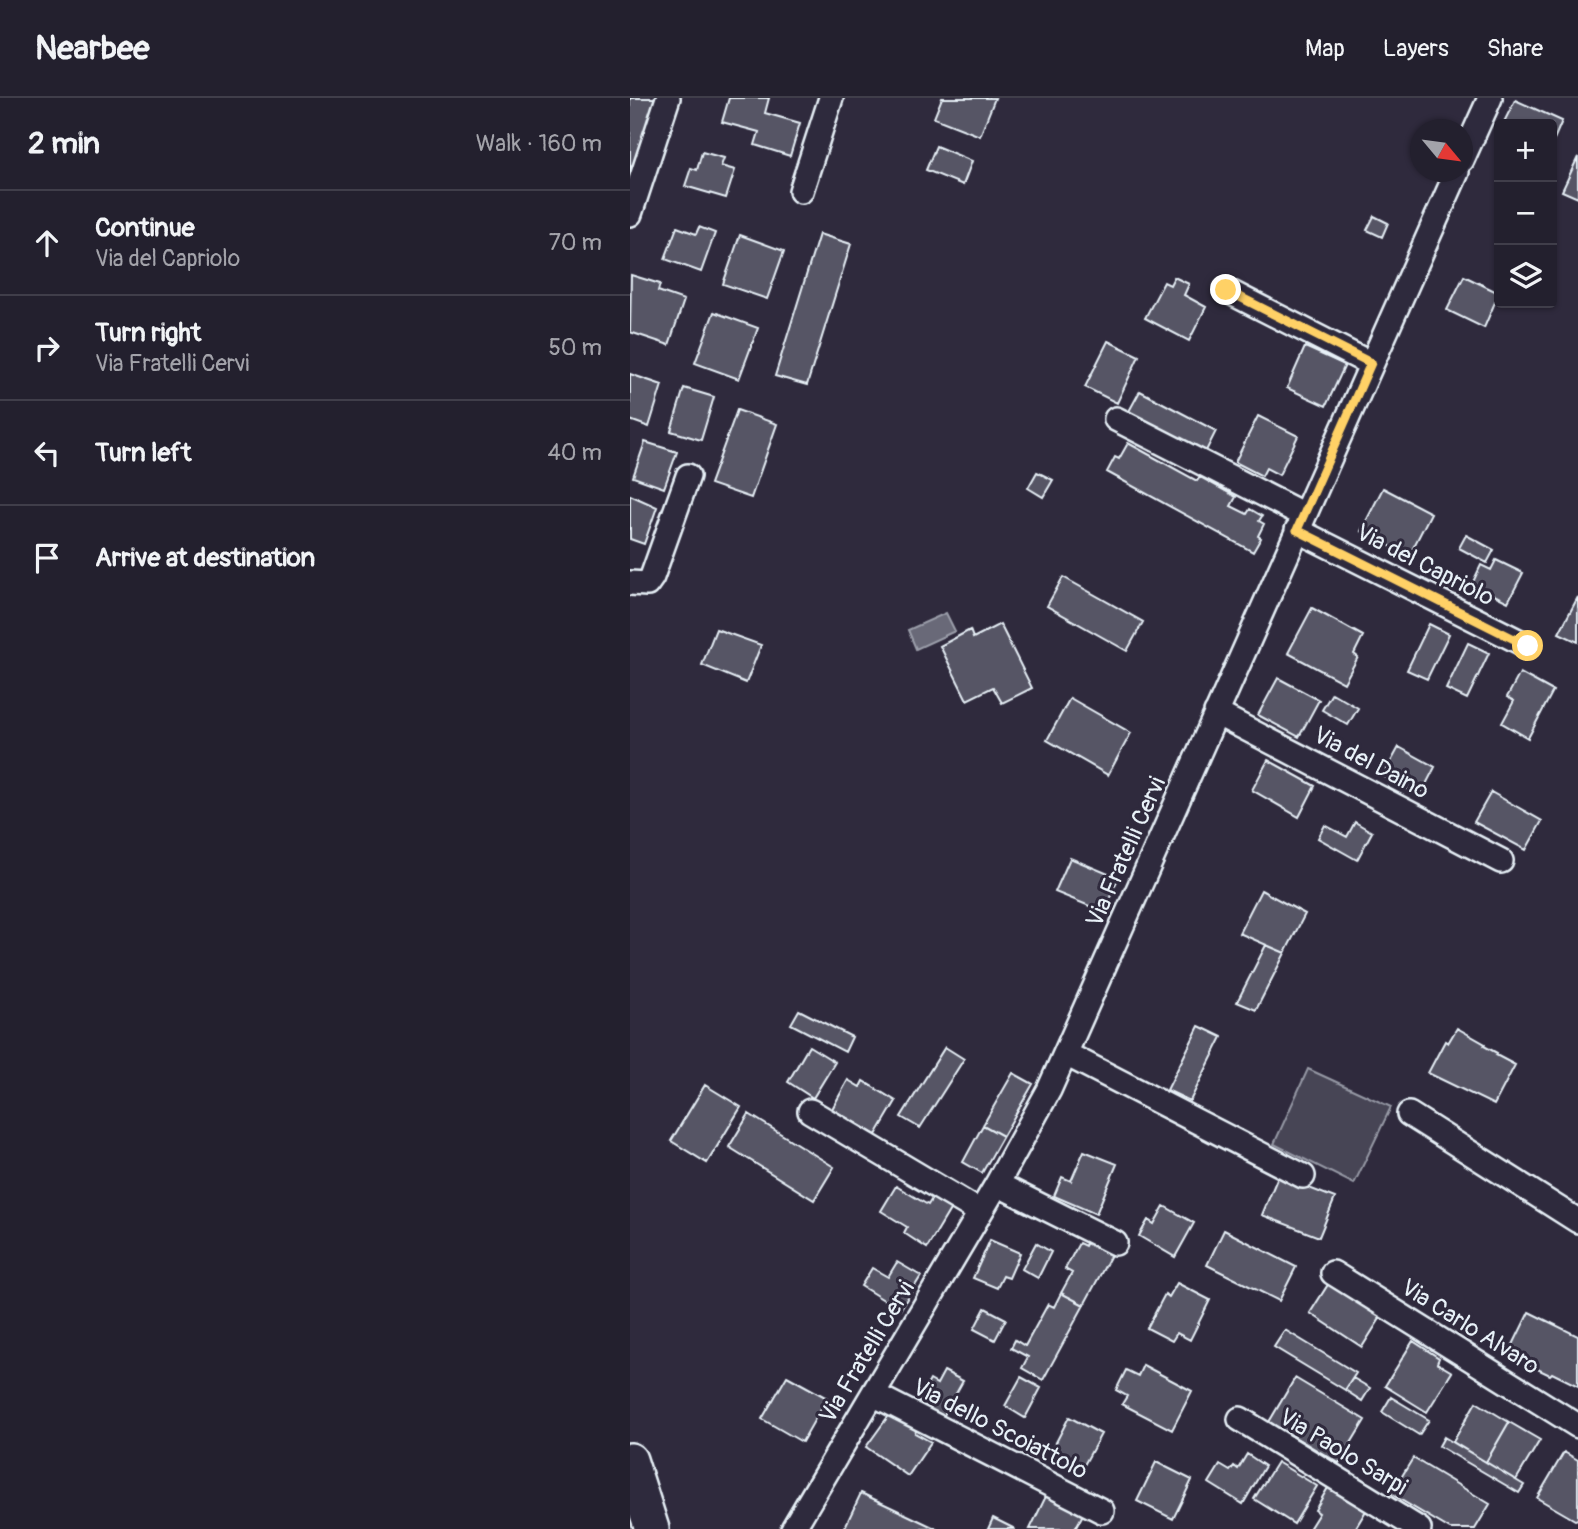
<!DOCTYPE html>
<html lang="en">
<head>
<meta charset="utf-8">
<style>
  :root { --surface:#23202e; --page:#2b2836; --text:#f1f3f6; --muted:#a3a3aa; --line:#403e4a }
  body { margin:0; font-family:Pangolin,sans-serif; background:var(--page); color:var(--text) }
  .controls { position:absolute; right:21px; top:21px; display:grid; overflow:hidden; border-radius:7px; box-shadow:0 2px 5px #0004 }
  .controls button { width:63px; height:63px; display:grid; place-items:center; padding:0; border:0; border-bottom:2px solid var(--line); background:var(--surface); color:var(--text); font:35px sans-serif }
  .compass { position:absolute; left:780px; top:21px; width:63px; height:63px; border-radius:50%; background:var(--surface); box-shadow:0 2px 5px #0004; rotate:119deg }
  .stop { position:absolute; width:21px; height:21px; margin:-16px; border:5px solid #ffd166; border-radius:50%; background:#fff }
  .stop.end { background:#ffd166; border-color:#fff; box-shadow:0 2px 7px #0008 }
  .list { margin:0; padding:0; list-style:none }
  h2 { display:flex; justify-content:space-between; align-items:center; height:91px; margin:0; padding:0 28px; font-size:30px }
  h2 small { font-size:23px; font-weight:400; color:var(--muted) }
  .list li { display:grid; grid-template-columns:46px 1fr auto; gap:21px; align-items:center; box-sizing:border-box; height:105px; padding:0 28px; border-top:2px solid var(--line) }
  .list b { display:block; font-size:26px; white-space:nowrap }
  .list p { margin:0; font-size:23px; white-space:nowrap; color:var(--muted) }
  .list em { font-size:23px; font-style:normal; color:var(--muted) }
  .icon { flex:none; width:38px; height:38px; fill:none; stroke:currentColor; stroke-width:2; stroke-linecap:round; stroke-linejoin:round }
  .map { position:relative; flex:none; width:948px; height:1431px; overflow:hidden }
  header { display:flex; align-items:center; gap:42px; box-sizing:border-box; height:98px; padding:0 35px; background:var(--surface); border-bottom:2px solid var(--line) }
  header strong { font-size:33px }
  nav { display:flex; gap:38px; margin-inline-start:auto; font-size:24px }
  main { display:flex }
  aside { flex:1; background:var(--surface) }
  .map>svg:first-child { display:block }
  .green { fill:#464455; stroke:#979aa6; stroke-width:2 }
  .water { fill:#696978; stroke:#9c9fab; stroke-width:2 }
  .building { fill:#575565; stroke:#e8f1f8; stroke-width:2 }
  .lines { fill:none; stroke-linecap:round; stroke-linejoin:round }
  .street-casing { stroke:#e8f1f8; stroke-width:28 }
  .secondary-casing { stroke:#e8f1f8; stroke-width:38 }
  .street { stroke:#2f2a3d; stroke-width:23 }
  .secondary { stroke:#2f2a3d; stroke-width:33 }
  .route { stroke:#ffd166; stroke-width:9 }
  .labels { text-anchor:middle; dominant-baseline:central; stroke-width:6; stroke-linejoin:round; paint-order:stroke }
  .street-label { font-size:24px; fill:#e8f1f8; stroke:#2f2a3d }
</style>
</head>
<body>
<header>
<strong>Nearbee</strong>
<nav><a>Map</a><a>Layers</a><a>Share</a></nav>
</header>
<main>
<aside>
<h2>2 min<small>Walk · 160 m</small></h2>
<ul class="list">
<li><svg class="icon" aria-label="ahead" viewBox="0 0 24 24"><path d="M12 20V5M6 11l6-6 6 6"/></svg><div><b>Continue</b><p>Via del Capriolo</p></div><em>70 m</em></li>
<li><svg class="icon" aria-label="right" viewBox="0 0 24 24"><path d="M7 20v-9h11M14 6l5 5-5 5"/></svg><div><b>Turn right</b><p>Via Fratelli Cervi</p></div><em>50 m</em></li>
<li><svg class="icon" aria-label="left" viewBox="0 0 24 24"><path d="M17 20v-9H6M10 6l-5 5 5 5"/></svg><div><b>Turn left</b></div><em>40 m</em></li>
<li><svg class="icon" aria-label="arrive" viewBox="0 0 24 24"><path d="M6 21V4h12l-3 4 3 4H6"/></svg><div><b>Arrive at destination</b></div></li>
</ul>
</aside>
<div class="map">
<svg width="948" height="1431" viewBox="0 0 948 1431">
  <rect width="100%" height="100%" fill="#2f2a3d"/>
  <filter id="ink" filterUnits="userSpaceOnUse"><feTurbulence type="fractalNoise" baseFrequency=".0143" numOctaves="2"/><feDisplacementMap in="SourceGraphic" scale="14" xChannelSelector="R" yChannelSelector="G"/><feConvolveMatrix kernelMatrix="1 2 1 2 8 2 1 2 1" color-interpolation-filters="sRGB"/></filter>
  <g filter="url(#ink)">
    <path class="green" d="M678,971l83,38 -37,77 -80,-40z"/>
    <path class="water" d="M316,515l9,18 -39,18 -8,-19z"/>
    <path class="building" d="M0,0h31l-31,91z
      M99,0h40l-4,15 35,10 -10,33 -35,-11 4,-13 -37,-10z
      M312,0h53l-15,38 -46,-18z
      M885,2l47,21 -10,23v-20h-49z
      M306,48l36,15 -9,24 -37,-15z
      M72,54l22,6 -3,8 14,4 -9,28 -41,-12 6,-18 6,2z
      M948,59v41l-16,-7z
      M744,118l14,7 -6,14 -15,-7z
      M47,129l19,7 3,-7 16,6 -14,39 -36,-13z
      M189,136l32,10 -44,141 -32,-9z
      M110,137l44,16 -17,48 -44,-15z
      M1,177l29,9 -2,7 26,9 -15,45 -39,-13z
      M834,178l35,17 -15,35 -37,-18z
      M544,179l15,7 -5,11 22,12 -17,34 -44,-23 19,-36 6,3z
      M84,214l44,16 -19,51 -44,-16z
      M478,243l31,15 -22,47 -32,-16z
      M675,249l40,18 -19,41 -39,-18z
      M0,276l32,11 -13,42 -19,-7z
      M54,290l30,9 -13,43 -30,-9z
      M510,293l76,40 -11,22 -77,-40z
      M107,312l40,14 -26,74 -41,-14z
      M628,318l40,20 -19,39 -13,-7 -4,8 -27,-14z
      M15,344l32,10 -13,36 -31,-11z
      M498,345l69,38 3,-4 36,20 -5,9 16,8 3,-5 12,7 -3,5 5,3 -6,12 3,2 -8,14 -146,-80 8,-15 4,2z
      M407,374l16,8 -10,17 -15,-9z
      M753,390l48,25 -22,43 -48,-25z
      M0,397l27,12 -13,37 -14,-5z
      M836,437l28,15 -7,13 -28,-15z
      M866,462l27,13 -15,29 -36,-18 9,-19 10,5z
      M433,479l80,45 -16,29 -80,-45z
      M948,499v45l-19,-9z
      M682,510l51,28 -9,18 4,3 -14,26 -56,-30z
      M370,526l32,64 -30,15 -9,-16 -26,13 -27,-54 30,-16 3,8z
      M799,526l20,10 -22,45 -20,-9z
      M86,531l45,16 -15,38 -44,-18z
      M838,545l21,10 -22,46 -21,-10z
      M890,575l33,18 -25,47 -26,-15 12,-22 -7,-4z
      M648,580l41,22 -20,37 -41,-22z
      M702,595l26,15 -10,17 -26,-15z
      M440,600l61,35 -23,42 -61,-35z
      M769,649l36,20 -15,29 -37,-20z
      M638,662l47,26 -16,31 -47,-27z
      M861,694l51,29 -16,29 -52,-28z
      M725,724l17,10 -15,28 -39,-22 7,-13 22,12z
      M440,760l48,20 -14,34 -49,-20z
      M631,792l44,24 -20,39 -46,-20z
      M636,847l19,8 -29,57 -19,-8z
      M169,912l53,27 -7,15 -54,-28z
      M569,928l23,11 -32,64 -23,-11z
      M827,930l28,16 -1,2 13,7 -1,2 19,10 -21,40 -66,-32 17,-32 3,2z
      M179,948l26,16 -22,36 -25,-16z
      M315,949l19,12 -44,69 -19,-11z
      M383,975l20,11 -30,52 -20,-11z
      M218,982l12,7 3,-6 33,20 -20,34 -44,-26z
      M75,987l36,22 -34,56 -36,-22z
      M119,1016l85,53 -20,33 -85,-53z
      M353,1027l20,11 -21,37 -19,-11z
      M454,1053l33,13 -21,50 -42,-18 8,-19 9,4z
      M648,1078l57,22 -16,39 -57,-22z
      M266,1088l32,19 5,-8 18,11 -24,40 -23,-15 3,-6 -26,-16z
      M534,1108l30,17 -19,34 -36,-21 9,-16 6,4z
      M594,1132l72,37 -17,34 -72,-36z
      M360,1142l30,13 -11,25 -6,-2 -6,12 -24,-10z
      M458,1142l24,13 -28,52 -23,-12 11,-20 -7,-4 14,-26 6,3z
      M406,1145l15,9 -13,26 -16,-9z
      M267,1164l24,14 -21,34 -39,-24 11,-18 16,9z
      M547,1185l33,17 -20,40 -13,-7 -5,8 -25,-13 18,-34 4,3z
      M699,1185l52,34 -19,30 -52,-34z
      M431,1195l23,12 -41,75 -21,-12 6,-11 -17,-9 4,-8 10,6 23,-42 6,3z
      M355,1210l21,11 -11,21 -21,-11z
      M899,1214l49,24v50l-26,-13 -2,2 -42,-20z
      M655,1232l71,43 -11,17 -71,-43z
      M783,1243l26,17 -2,5 15,9 -25,40 -42,-26z
      M513,1267l49,26 -20,39 -50,-26 5,-8 -11,-6 10,-20 12,6z
      M314,1273l19,10 -20,36 -26,-14 13,-23 7,4z
      M157,1278l40,22 -25,44 -40,-23z
      M391,1279l20,11 -16,30 -20,-12z
      M665,1280l70,42 -26,43 -70,-41z
      M723,1280l17,10 -8,13 -17,-11z
      M761,1299l38,23 -10,15 -37,-23z
      M846,1304l33,20 -23,40 -33,-20z
      M262,1313l27,15 -4,7 16,9 -23,34 -42,-29z
      M439,1319l32,17 -18,33 -31,-17z
      M879,1324l31,18 -24,40 -30,-18z
      M814,1339l80,48 -5,8 -80,-47z
      M934,1354l14,8v59l-3,1 -38,-22z
      M617,1356l18,12 -22,38 -34,-21 11,-18 10,6 4,-5 4,3z
      M783,1360l77,46 -15,25h-25l-59,-35z
      M526,1364l36,18 -19,39 -36,-18z
      M647,1364l40,24 -23,38 -40,-25z
      M699,1388l38,23 -12,20h-46l10,-16 -4,-3z
      M419,1392l37,19 -11,20h-45z
      M231,1395l76,36h-93z
      M363,1420l22,11h-27z"/>
    <g class="lines">
      <defs>
        <path id="street" d="M832,62l28,-62
          M171,93l30,-93
          M0,116l38,-116
          M596,192l145,74
          M486,321l188,96
          M667,432l231,116
          M0,485l17,1 5,-7 36,-101
          M586,615l285,148
          M436,956l237,122
          M180,1013l170,101
          M779,1016l169,107
          M367,1086l118,59
          M703,1175l245,153
          M243,1296l229,117
          M610,1321l179,110
          M163,1431l204,-345 52,-94 408,-918"/>
        <path id="secondary" d="M0,1362l22,69"/>
      </defs>
      <use href="#street" class="street-casing"/>
      <use href="#secondary" class="secondary-casing"/>
      <use href="#street" class="street"/>
      <use href="#secondary" class="secondary"/>
    </g>
  </g>
  <g class="lines" filter="url(#ink)">
    <path class="route" d="M596,192l145,73 -74,167 231,116"/>
  </g>
  <g class="labels">
    <g class="street-label">
      <text transform="translate(795 467) rotate(27)">Via del Capriolo</text>
      <text transform="translate(741 665) rotate(28)">Via del Daino</text>
      <text transform="translate(496 754) rotate(-66)">Via Fratelli Cervi</text>
      <text transform="translate(840 1229) rotate(32)">Via Carlo Alvaro</text>
      <text transform="translate(237 1254) rotate(-59)">Via Fratelli Cervi</text>
      <text transform="translate(370 1331) rotate(27)">Via dello Scoiattolo</text>
      <text transform="translate(713 1354) rotate(31)">Via Paolo Sarpi</text>
    </g>
  </g>
</svg>
<div class="controls">
<button>+</button>
<button>−</button>
<button><svg class="icon" aria-label="layers" viewBox="0 0 24 24"><path d="M12 4l9 5-9 5-9-5zM3 14l9 5 9-5"/></svg></button>
</div>
<svg class="compass" viewBox="-18 -18 36 36"><path d="M0-13l5 13h-10z" fill="#e53935"/><path d="M0 13l5-13h-10z" fill="#a3a3aa"/></svg>
<div class="stop" style="left:898px;top:548px"></div>
<div class="stop end" style="left:596px;top:192px"></div>
</div>
</main>
</body>
</html>
